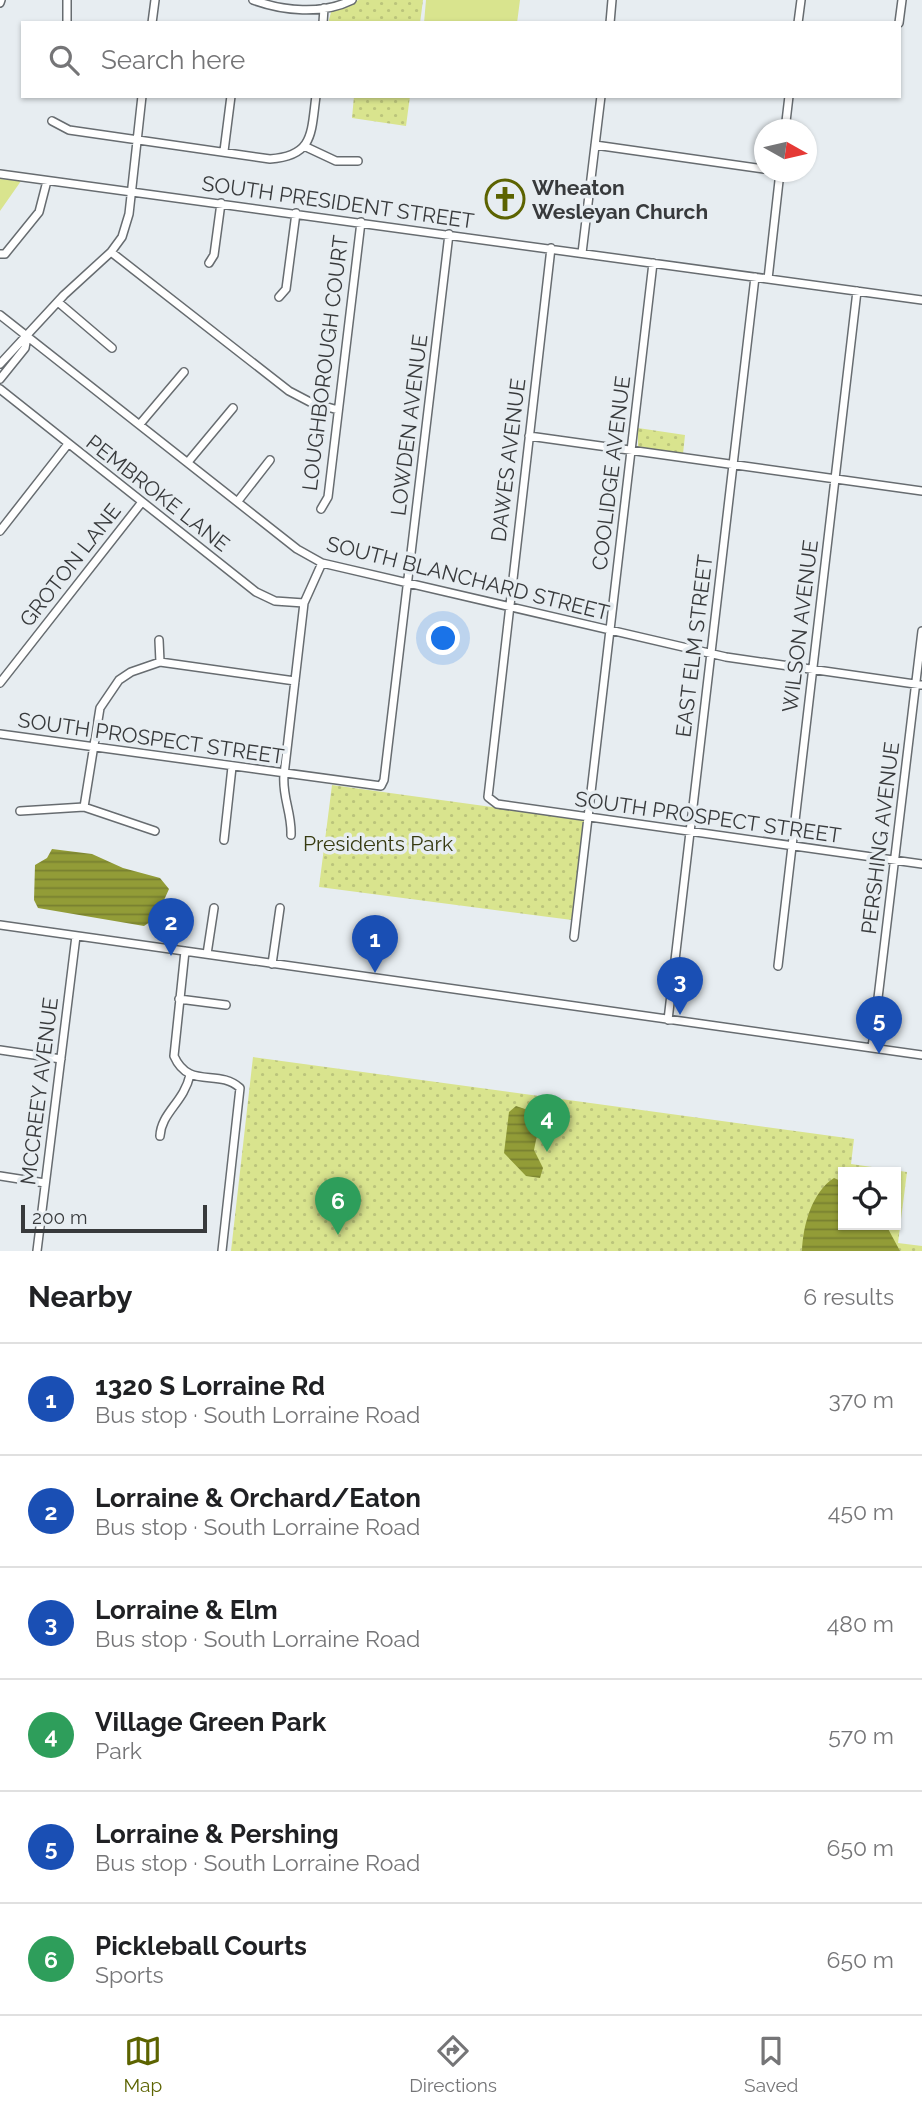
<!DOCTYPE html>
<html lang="en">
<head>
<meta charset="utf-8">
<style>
  :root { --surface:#fff; --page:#f6f6f6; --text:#202124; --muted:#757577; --line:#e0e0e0; --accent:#5c6300 }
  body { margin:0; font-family:Raleway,sans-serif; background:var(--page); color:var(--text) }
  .controls { position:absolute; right:21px; bottom:21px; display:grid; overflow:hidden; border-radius:0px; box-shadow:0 2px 5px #0004 }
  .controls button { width:63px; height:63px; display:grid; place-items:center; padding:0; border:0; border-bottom:2px solid var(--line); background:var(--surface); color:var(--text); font:35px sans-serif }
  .compass { position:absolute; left:754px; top:119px; width:63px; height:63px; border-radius:50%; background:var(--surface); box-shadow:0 2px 5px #0004; rotate:98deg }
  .scale { position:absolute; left:21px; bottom:18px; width:186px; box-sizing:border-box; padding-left:7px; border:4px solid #383a3c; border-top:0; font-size:19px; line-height:24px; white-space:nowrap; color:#383a3c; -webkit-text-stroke:5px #e7edf1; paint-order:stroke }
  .you { position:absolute; left:444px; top:639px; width:24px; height:24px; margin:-18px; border:5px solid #fff; border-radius:50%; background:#1a73e8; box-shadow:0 0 0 10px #1a73e833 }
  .badge { display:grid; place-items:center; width:46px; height:46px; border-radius:50%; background:var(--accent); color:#fff; font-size:23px; font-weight:700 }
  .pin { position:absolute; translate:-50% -58px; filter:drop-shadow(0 2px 4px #0008) }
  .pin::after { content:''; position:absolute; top:37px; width:24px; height:21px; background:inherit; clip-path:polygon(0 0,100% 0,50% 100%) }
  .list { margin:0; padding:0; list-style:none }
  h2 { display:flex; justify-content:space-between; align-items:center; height:91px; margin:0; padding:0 28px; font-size:30px }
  h2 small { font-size:23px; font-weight:400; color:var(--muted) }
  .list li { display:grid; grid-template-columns:46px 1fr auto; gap:21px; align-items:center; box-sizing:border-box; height:112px; padding:0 28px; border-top:2px solid var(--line) }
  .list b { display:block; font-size:26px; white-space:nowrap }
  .list p { margin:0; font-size:23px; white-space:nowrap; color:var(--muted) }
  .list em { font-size:23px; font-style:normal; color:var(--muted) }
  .icon { flex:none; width:38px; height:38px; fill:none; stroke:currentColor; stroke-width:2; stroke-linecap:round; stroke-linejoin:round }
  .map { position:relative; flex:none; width:922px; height:1251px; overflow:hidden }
  .search { position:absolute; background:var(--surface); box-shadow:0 2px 5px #0004; left:21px; right:21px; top:21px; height:77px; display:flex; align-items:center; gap:18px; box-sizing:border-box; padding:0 24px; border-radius:0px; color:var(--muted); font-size:26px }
  .sheet { height:763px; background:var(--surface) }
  nav { display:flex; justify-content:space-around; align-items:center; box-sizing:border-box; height:98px; border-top:2px solid var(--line); background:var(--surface); font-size:19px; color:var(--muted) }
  nav a { display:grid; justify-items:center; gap:4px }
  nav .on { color:var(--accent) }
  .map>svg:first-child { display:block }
  .grass { fill:#d9e48e }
  .park { fill:url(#park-dots); fill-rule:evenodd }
  .water { fill:url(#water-rules) }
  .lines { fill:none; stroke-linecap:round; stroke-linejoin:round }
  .street-casing { stroke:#676c70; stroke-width:10 }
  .street { stroke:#fff; stroke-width:7 }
  .labels { text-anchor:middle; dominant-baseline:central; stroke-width:7; stroke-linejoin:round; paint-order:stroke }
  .poi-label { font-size:21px; font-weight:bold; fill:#383a3c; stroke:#e7edf1; text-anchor:start }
  .street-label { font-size:21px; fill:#383a3c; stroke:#e7edf1 }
  .park-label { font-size:21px; fill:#363a10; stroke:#e7edf1 }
</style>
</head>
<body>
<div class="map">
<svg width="922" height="1251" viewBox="0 0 922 1251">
  <defs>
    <pattern id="park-dots" width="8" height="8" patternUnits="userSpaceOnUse" patternTransform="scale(1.75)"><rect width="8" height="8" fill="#d9e48e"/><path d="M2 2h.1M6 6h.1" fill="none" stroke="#bbc47b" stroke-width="1.8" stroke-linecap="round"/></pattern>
    <pattern id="water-rules" width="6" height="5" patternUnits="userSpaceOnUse" patternTransform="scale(1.75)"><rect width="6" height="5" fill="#929c37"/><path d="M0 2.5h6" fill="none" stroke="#788030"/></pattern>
  </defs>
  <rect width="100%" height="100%" fill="#e7edf1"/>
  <path class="grass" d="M426,0h94l-3,23h-93z
    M0,179l21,2 -21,30z"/>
  <path class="park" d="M359,0h64l-3,23h-92l4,-14z
    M354,96h56l-4,30 -54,-8z
    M638,428l47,7 -2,19 -45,-7z
    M332,785l253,35 -13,100 -253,-33z
    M253,1057l601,82 -3,25 56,8 -9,71 24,3v5h-691zM843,1172h53v53h-53z"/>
  <path class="water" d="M52,849l40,5 31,14 37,10 9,11 -13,29 -12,8 -106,-18 -4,-8 1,-35 12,-7z
    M516,1106l15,5 9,9 -6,30 9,18 -3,10 -14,-2 -22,-23 5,-41z
    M834,1178l9,4v43h43l14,26h-98c1,-26 10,-59 32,-73z"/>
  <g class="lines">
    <defs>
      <path id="street" d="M67,0v23
        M253,0c30,11 69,15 99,0
        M0,3l1,-3
        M152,23l3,-23
        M323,23l1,-15
        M610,23l2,-23
        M798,23l3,-23
        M899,23l3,-23
        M52,121l17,9 201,29c44,-3 41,-26 46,-63
        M785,130l4,-34
        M595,145l169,24
        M304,146l32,15h22
        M224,151l7,-55
        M0,174l922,126
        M551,248l-63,549 9,7 425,60
        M111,252l178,139 21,11 28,8
        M582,253l19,-157
        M0,254h5l34,-42 8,-31
        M209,263l5,-8 7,-52
        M768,279l12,-107
        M279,297l7,-8 10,-76
        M58,302l54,46
        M0,315l297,234 25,14 404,94 196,28
        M0,364l64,-69 47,-43 11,-15 7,-23 13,-118
        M0,379l25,-31 2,-11
        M0,389l256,203 19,9 29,2
        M140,424l44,-52
        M529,436l393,55
        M188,462l45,-54
        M238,501l32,-41
        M321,509l7,-12 33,-275
        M0,531l68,-87
        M159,640l1,22
        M0,683l142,-181
        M0,734l381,52 3,-6 65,-546
        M84,807l16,-99 19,-28 12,-8 29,-10 135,19
        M84,807l71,24
        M20,811l64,-4
        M291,835c1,-22 -9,-38 -7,-60l20,-172 18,-40
        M224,840l8,-73
        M0,925l922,130
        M574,937l79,-674
        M185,951l-11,105c15,34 44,12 66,32l-18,163
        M207,954l7,-46
        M272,964l8,-56
        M778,966l79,-675
        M179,999l47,6
        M668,1020l87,-743
        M872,1048l50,-417
        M0,1050l61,9
        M160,1136c1,-23 24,-34 30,-61
        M0,1176l45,7
        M37,1251l39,-315"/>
    </defs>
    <use href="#street" class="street-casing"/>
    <use href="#street" class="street"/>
  </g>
  <defs>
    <symbol id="church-ring" viewBox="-11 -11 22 22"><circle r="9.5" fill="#e7edf1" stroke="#5c6300" stroke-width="1.5"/><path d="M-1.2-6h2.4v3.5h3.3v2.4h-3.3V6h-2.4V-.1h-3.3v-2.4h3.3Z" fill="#5c6300"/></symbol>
  </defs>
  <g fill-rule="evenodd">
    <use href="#church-ring" x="483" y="177" width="44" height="44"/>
  </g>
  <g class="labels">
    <g class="poi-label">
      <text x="532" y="187">Wheaton<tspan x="532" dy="24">Wesleyan Church</tspan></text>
    </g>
    <g class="street-label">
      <text transform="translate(338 202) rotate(8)">SOUTH PRESIDENT STREET</text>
      <text transform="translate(325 363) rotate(-83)">LOUGHBOROUGH COURT</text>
      <text transform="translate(409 425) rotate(-83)">LOWDEN AVENUE</text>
      <text transform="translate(508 460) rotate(-83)">DAWES AVENUE</text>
      <text transform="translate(611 473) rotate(-83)">COOLIDGE AVENUE</text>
      <text transform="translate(158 493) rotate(38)">PEMBROKE LANE</text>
      <text transform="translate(70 565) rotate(-52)">GROTON LANE</text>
      <text transform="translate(468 578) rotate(14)">SOUTH BLANCHARD STREET</text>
      <text transform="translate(800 626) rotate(-83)">WILSON AVENUE</text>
      <text transform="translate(694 646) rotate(-83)">EAST ELM STREET</text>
      <text transform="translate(151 738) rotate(8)">SOUTH PROSPECT STREET</text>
      <text transform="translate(708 817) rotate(8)">SOUTH PROSPECT STREET</text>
      <text transform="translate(880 838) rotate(-83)">PERSHING AVENUE</text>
      <text transform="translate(39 1091) rotate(-83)">MCCREEY AVENUE</text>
    </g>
    <g class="park-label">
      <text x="378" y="843">Presidents Park</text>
    </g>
  </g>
</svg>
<div class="controls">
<button><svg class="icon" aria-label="locate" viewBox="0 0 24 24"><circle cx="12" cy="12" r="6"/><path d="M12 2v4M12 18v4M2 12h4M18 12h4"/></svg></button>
</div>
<svg class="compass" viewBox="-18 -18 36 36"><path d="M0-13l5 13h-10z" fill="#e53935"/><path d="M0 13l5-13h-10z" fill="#757577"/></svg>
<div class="scale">200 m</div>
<div class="you"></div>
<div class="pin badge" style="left:375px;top:973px;background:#1a4fb4">1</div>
<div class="pin badge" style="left:171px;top:956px;background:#1a4fb4">2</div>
<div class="pin badge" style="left:680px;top:1015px;background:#1a4fb4">3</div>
<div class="pin badge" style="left:547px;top:1152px;background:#2e9e5b">4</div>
<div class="pin badge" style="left:879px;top:1054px;background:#1a4fb4">5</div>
<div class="pin badge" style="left:338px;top:1235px;background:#2e9e5b">6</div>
<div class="search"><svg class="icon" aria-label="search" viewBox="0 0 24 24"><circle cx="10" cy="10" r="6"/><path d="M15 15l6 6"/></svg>Search here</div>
</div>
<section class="sheet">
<h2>Nearby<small>6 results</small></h2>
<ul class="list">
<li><span class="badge" style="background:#1a4fb4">1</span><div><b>1320 S Lorraine Rd</b><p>Bus stop · South Lorraine Road</p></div><em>370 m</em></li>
<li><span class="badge" style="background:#1a4fb4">2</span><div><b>Lorraine &amp; Orchard/Eaton</b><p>Bus stop · South Lorraine Road</p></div><em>450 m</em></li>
<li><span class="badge" style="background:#1a4fb4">3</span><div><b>Lorraine &amp; Elm</b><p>Bus stop · South Lorraine Road</p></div><em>480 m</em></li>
<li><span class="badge" style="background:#2e9e5b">4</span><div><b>Village Green Park</b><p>Park</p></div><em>570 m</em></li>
<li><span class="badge" style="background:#1a4fb4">5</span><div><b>Lorraine &amp; Pershing</b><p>Bus stop · South Lorraine Road</p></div><em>650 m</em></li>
<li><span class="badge" style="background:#2e9e5b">6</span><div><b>Pickleball Courts</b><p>Sports</p></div><em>650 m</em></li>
</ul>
</section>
<nav>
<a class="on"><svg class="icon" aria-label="map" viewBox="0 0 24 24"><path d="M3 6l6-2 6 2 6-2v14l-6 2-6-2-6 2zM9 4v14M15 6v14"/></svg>Map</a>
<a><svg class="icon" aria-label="directions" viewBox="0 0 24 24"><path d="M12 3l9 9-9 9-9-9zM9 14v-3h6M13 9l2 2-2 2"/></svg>Directions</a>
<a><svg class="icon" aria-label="saved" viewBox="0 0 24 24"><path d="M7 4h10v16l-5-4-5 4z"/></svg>Saved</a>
</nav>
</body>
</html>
